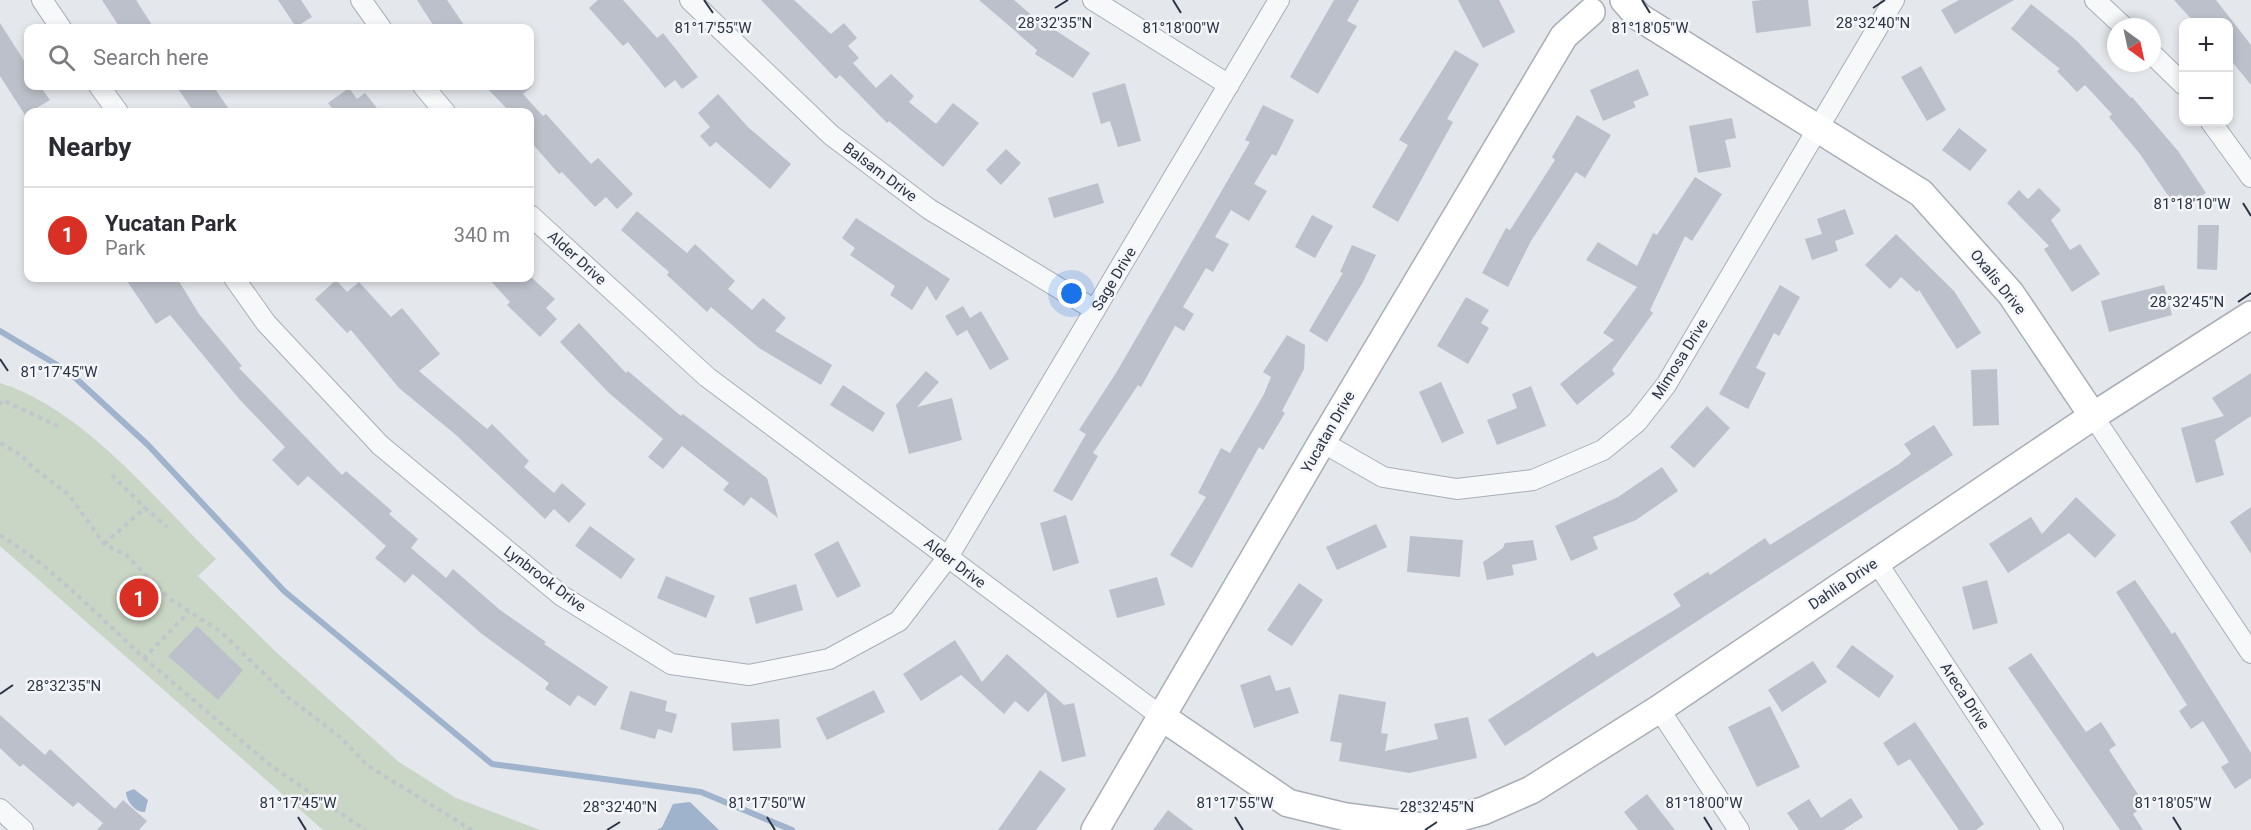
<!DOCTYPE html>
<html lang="en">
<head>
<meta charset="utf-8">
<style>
  :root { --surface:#fff; --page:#f2f2f3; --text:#2b2b33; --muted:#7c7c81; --line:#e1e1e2; --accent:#d93025 }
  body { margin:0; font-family:Roboto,sans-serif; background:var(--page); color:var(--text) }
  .controls { position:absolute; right:18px; top:18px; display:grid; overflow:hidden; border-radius:12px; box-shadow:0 3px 9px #0003 }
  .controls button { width:54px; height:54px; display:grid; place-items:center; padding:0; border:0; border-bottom:2px solid var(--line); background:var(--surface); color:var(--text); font:30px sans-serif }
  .compass { position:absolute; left:2107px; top:18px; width:54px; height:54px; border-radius:50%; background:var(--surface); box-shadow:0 3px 9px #0003; rotate:147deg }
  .you { position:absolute; left:1072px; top:294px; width:21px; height:21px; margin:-15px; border:4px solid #fff; border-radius:50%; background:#1a73e8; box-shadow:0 0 0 9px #1a73e833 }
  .badge { display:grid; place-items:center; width:39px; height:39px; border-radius:50%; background:var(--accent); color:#fff; font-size:20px; font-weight:700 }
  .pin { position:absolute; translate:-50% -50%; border:3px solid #fff; box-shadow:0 2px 6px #0006 }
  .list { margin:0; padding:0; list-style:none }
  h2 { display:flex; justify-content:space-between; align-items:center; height:78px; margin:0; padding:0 24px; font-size:26px }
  h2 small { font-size:20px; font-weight:400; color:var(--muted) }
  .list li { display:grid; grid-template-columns:39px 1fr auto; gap:18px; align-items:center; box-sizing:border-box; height:96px; padding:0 24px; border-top:2px solid var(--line) }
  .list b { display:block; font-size:22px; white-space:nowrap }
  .list p { margin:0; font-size:20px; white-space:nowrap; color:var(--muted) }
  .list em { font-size:20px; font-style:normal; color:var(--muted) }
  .icon { flex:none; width:33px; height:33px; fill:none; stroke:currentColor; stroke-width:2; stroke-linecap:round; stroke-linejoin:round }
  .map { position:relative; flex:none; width:2251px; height:830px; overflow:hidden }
  .search { position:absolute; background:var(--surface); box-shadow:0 3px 9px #0003; left:24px; top:24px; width:510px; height:66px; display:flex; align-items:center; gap:15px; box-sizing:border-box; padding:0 21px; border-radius:12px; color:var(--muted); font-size:22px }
  .panel { position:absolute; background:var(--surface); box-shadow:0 3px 9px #0003; left:24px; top:108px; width:510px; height:174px; border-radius:12px }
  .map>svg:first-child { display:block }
  .green { fill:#c9d6c5 }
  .water { fill:#9fb4cc }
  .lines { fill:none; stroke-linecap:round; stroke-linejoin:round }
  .stream { stroke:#9fb4cc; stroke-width:6 }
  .building { fill:#bbc0ca }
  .street-casing { stroke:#a9aeb7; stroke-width:22 }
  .secondary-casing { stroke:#a9aeb7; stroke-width:30 }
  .path { stroke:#c2c5cb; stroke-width:4; stroke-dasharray:4.5 4.5; stroke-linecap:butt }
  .street { stroke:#f7f8fa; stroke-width:20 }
  .secondary { stroke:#fff; stroke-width:27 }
  .ticks { fill:none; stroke:#2b3445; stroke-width:2 }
  .labels { text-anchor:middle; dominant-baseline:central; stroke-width:5; stroke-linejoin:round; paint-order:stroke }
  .street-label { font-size:15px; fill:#2b3445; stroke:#f4f6f9 }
  .ticks-label { font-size:15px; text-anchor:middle; fill:#2b3445; stroke:#f4f6f9; stroke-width:5; stroke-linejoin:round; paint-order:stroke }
</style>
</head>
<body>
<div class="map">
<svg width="2251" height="830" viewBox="0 0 2251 830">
  <rect width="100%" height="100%" fill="#e4e7ec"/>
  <path class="green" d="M0,383c82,25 155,116 216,176l-18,17 78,76 123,110 57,36 84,32h-217l-323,-284z"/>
  <path class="water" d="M134,789l14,11 -3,12c-9,1 -19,-11 -19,-20z
    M690,802l29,28h-62l5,-3 11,-23z"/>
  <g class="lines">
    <path class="stream" d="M0,331l69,41 79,73 136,146 208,173 209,28 91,38"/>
  </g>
  <path class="building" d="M102,0h34l18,28h-34z
    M278,0h23l11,17 -16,10z
    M417,0h30l19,28h-31z
    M598,0h25l34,38 6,-5 35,44 -16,12 -7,-9 -10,8 -37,-46 -5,4 -34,-38z
    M761,0h33l37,34 13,-11 13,15 -9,8 11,12 -6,5 23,25 15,-14 23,22 -5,6 27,22 17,-21 26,20 -36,44 -54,-46 -2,2 -47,-48 -4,4z
    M979,0h35l36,31 2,-3 38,25 -17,25 -38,-24 2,-4z
    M1334,0h25l-12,21 10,5 -39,68 -28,-17z
    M1458,0h41l16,32 -32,16z
    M1762,0h46l3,26 -55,7 -4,-32z
    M1959,0h55l-59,34 -14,-24z
    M2174,0h42l35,45v40l-22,-27v-36h-35z
    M2031,4l45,36 55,58 1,-1 46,54 28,42 -19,12 -7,-11 -9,6 -31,-46 -31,-37 3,-3 -27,-29 -8,7 -20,-21 3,-2 -49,-40z
    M0,23l28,44v19h12l10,14 -25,15 -25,-39z
    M1455,50l24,14 -32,55 6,3 -55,100 -26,-15 36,-62 -9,-5z
    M1921,66l25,44 -19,11 -26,-44z
    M1638,69l11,26 -16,7 3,5 -33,14 -13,-31z
    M1125,83l16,58 -23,6 -8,-26 -9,3 -9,-31z
    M176,86h37l18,26h-37z
    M485,86h47l-9,8 20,22 3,-2 45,50 7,-6 35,36 -16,15 -11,-12 -11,10 -33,-35 -3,2 -29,-33v-29h-20z
    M349,88l8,11 8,-6 15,19h-45l-7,-9z
    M718,94l30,33 43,37 -21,25 -54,-47 -6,5 -10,-11 10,-9 -12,-14z
    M1263,105l31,15 -18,36 -4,-2 -18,30 13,7 -18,30 -18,-11 -16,27 14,7 -16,28 -7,-4 -23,39 11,7 -10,17 -9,-5 -34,61 -3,-2 -45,68 5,3 -26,45 -19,-10 33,-57 -7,-4 37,-57 134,-231 -5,-2z
    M1577,115l34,20 -26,43 -9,-6 -45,69 -23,46 -26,-14 24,-45 4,2 45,-70 -3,-3z
    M1732,118l4,20 -11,2 6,27 -33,6 -9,-47z
    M1959,128l28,22 -17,21 -28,-21z
    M1006,149l15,14 -20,22 -15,-15z
    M1695,177l27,17 -30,47 -7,-5 -35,74 3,3 -41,57 3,4 -38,31 -17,-21 54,-44 -11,-7 34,-46 -51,-27 12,-18 39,24 16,-33 4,2z
    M1098,183l6,20 -50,15 -6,-20z
    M2039,188l22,22 -10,10 19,30 10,-6 20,30 -28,18 -28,-43 5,-3 -42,-43 12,-13 9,9z
    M1845,209l9,25 -19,7 3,10 -26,9 -7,-21 17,-5 -5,-15z
    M637,211l50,42 8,-9 40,37 -7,8 24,21 11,-12 23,20 -11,13 57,34 -11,20 -62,-37 -48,-41 -4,5 -40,-37 2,-3 -48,-42z
    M1312,215l21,11 -18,32 -20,-11z
    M856,218l94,61 -14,22 -9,-15 -15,24 -22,-15 5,-9 -45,-31 5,-7 -13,-10z
    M2198,225h21l-2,45 -20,-1z
    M1896,234l58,57 27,42 -24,16 -38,-59 -2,2 -16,-15 -11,12 -25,-24z
    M1352,245l24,10 -13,27 -36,60 -18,-11 34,-58 -3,-1z
    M125,278h52l22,36 43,52 -3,2 103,107 4,-4 46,40 -3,3 29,25 -7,9 35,30 7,-9 47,41 46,32 -2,2 64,43 -13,19 -17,-11 -8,11 -25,-17 4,-6 -67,-49 -69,-60 -8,9 -30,-25 11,-12 -78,-70 -10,10 -26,-26 13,-13 -45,-47 -70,-85 -14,9z
    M488,278h44l23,21 -9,9 11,11 -17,18 -33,-32 3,-3z
    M336,280l11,12 12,-10 32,35 11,-9 38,46 -21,17 68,58 5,-5 37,37 -5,6 30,26 8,-10 24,21 -17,19 -15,-14 -9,10 -89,-84 -57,-47 -48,-58 -4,3 -32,-34z
    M1780,285l20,12 -21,39 -5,-3 -18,35 10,5 -18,36 -29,-15z
    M2164,285l8,30 -63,17 -8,-31z
    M1466,297l23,13 -8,13 8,5 -21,36 -31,-18z
    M963,306l7,12 11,-7 28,48 -19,11 -23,-40 -10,6 -12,-20z
    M579,323l47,50 2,-2 53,45 2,-2 84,64 11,40 -27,-21 -7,9 -21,-16 6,-7 -47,-37 -19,23 -15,-12 15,-18 -54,-46 -49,-51z
    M1287,335l18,10 -1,24 -22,42 3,2 -22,37 -4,-3 -67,121 -22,-13 36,-58 -8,-4 23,-45 9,5 34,-59 7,-17 -8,-5z
    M1997,369l2,56 -26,1 -2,-56z
    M926,371l13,11 -22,25 35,-9 10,42 -53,14 -13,-49z
    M2251,373v43l-36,24 9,35 -28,8 -15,-55 43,-12 -12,-18z
    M1441,382l23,51 -22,10 -23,-51z
    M843,385l42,28 -12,19 -43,-27z
    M1531,386l15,40 -49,19 -10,-25 30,-12 -5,-14z
    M1707,406l23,22 -36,40 -24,-21z
    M1934,425l19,30 -448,291 -17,-26 105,-68 4,5 84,-51 -8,-12 35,-22 2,3 55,-37 5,7 129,-81 12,-10 -7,-10z
    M1662,467l16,24 -42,29 -43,17 5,12 -27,12 -16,-35 63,-29z
    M2076,497l40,38 -21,23 -26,-25 -61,40 -19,-29 42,-27 11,17z
    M2251,507v47l-21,-32z
    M1066,515l13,48 -26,8 -13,-48z
    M1376,524l11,23 -50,23 -11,-23z
    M590,526l45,33 -14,20 -46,-33z
    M1410,536l53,4 -3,37 -53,-5z
    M1533,540l4,20 -25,5 2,10 -27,5 -4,-18 20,-14 2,-5z
    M838,541l23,45 -24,12 -23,-44z
    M666,576l49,20 -9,22 -49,-20z
    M1157,577l8,28 -48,13 -8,-28z
    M1987,580l11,43 -25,7 -11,-43z
    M2135,580l37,54 3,-2 76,121v25l-16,11 -14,-22 8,-5 -26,-41 -12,8 -12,-18 8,-6 -71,-113z
    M1299,583l24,17 -31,46 -25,-16z
    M796,584l7,26 -47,14 -7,-26z
    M197,626l46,44 -25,30 -50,-44z
    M955,640l27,42 25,-28 57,51 10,-2 12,53 -24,6 -16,-70 -18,20 -13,-11 -11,13 -43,-39 -40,26 -18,-27z
    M1852,645l42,31 -15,22 -43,-31z
    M2031,653l55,79 15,-10 15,23 -7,5 36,55 -12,9 10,16h-23l-112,-162z
    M1813,661l14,21 -45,30 -14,-22z
    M1270,675l6,16 14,-4 9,26 -45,15 -14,-43z
    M874,690l11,22 -58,28 -11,-22z
    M630,691l37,10 -2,10 12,3 -5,19 -14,-4 -3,10 -35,-10z
    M1339,694l47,8 -5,31 7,1 -3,17 53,-12 -4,-15 34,-7 9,41 -68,15 -70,-12 3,-18 -12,-2z
    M1770,706l30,61 -43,20 -29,-60z
    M0,715l45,40 5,-6 65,60 8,-9 24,21 -8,9h-42l6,-7 -25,-21 -5,5 -50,-43 -3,3 -20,-19z
    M779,719l2,29 -48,3 -2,-28z
    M1915,722l69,102 -8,6h-17l-49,-71 -12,7 -15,-23z
    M1040,770l26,19 -30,41h-38z
    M1647,794l28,36h-37l-14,-18z
    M1851,798l12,19 -20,13h-44l-12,-17 22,-14 12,19z
    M1168,810l26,20h-41z"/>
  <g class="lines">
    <defs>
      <path id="street" d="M42,0l19,28
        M361,0l20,28
        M690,0l141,135 98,74 166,101
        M1093,0l136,85
        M2095,0l29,27
        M2152,54l32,31
        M99,86l19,26
        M423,86l22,26
        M2211,122l40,55
        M530,215l177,162 455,340
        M234,278l32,45 114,122 182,151 109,68 78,11 80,-16 70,-38 49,-64 331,-557
        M2093,416l158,237
        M1322,442l61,35 74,12 76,-9 70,-30 34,-28 29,-37 228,-385
        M1876,561l177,269
        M1659,709l80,121
        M0,809l23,21"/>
      <path id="secondary" d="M1624,0l15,17 282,176 90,101 82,122
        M1162,717l126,86 58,14 77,10 60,-16 48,-21 128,-81 434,-293 158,-101
        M1095,830l227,-388 242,-406 27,-24"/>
    </defs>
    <use href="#street" class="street-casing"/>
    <use href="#secondary" class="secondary-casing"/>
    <path class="path" d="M0,405l2,-5 56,26
      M0,443l21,12 11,12 37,28 35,49 22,11 44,44 51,33 68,66 51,39 28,29 104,64
      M112,475l33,33
      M0,535c56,35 96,79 144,123l45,-46
      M104,544l41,-36 22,19
      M144,658l126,107 95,65"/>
    <use href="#street" class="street"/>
    <use href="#secondary" class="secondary"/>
  </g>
  <path class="ticks" d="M704,0l9,13M1173,0l8,13M1642,0l8,13M1055,8l13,-8M1873,8l12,-8M2243,203l8,13M2238,302l13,-9M0,359l8,12M0,694l13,-9M298,817l8,13M767,817l8,13M1235,817l8,13M1704,817l8,13M2173,817l8,13M607,830l13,-8M1425,830l12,-8"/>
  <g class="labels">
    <g class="street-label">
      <text transform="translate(880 172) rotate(37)">Balsam Drive</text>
      <text transform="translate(577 258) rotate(42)">Alder Drive</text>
      <text transform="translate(1114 279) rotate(-59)">Sage Drive</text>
      <text transform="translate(1998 282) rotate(51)">Oxalis Drive</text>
      <text transform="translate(1680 359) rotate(-58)">Mimosa Drive</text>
      <text transform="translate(1328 432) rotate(-60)">Yucatan Drive</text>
      <text transform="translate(955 563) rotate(37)">Alder Drive</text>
      <text transform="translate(545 579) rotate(37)">Lynbrook Drive</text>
      <text transform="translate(1843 584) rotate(-34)">Dahlia Drive</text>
      <text transform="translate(1965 696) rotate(57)">Areca Drive</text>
    </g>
  </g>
  <g class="ticks-label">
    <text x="1873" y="28">28°32'40"N</text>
    <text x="1055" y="28">28°32'35"N</text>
    <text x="713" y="33">81°17'55"W</text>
    <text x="1181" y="33">81°18'00"W</text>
    <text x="1650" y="33">81°18'05"W</text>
    <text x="2192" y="209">81°18'10"W</text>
    <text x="2187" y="307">28°32'45"N</text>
    <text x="59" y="377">81°17'45"W</text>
    <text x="64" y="691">28°32'35"N</text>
    <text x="298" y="808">81°17'45"W</text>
    <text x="767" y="808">81°17'50"W</text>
    <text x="1235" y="808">81°17'55"W</text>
    <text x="1704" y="808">81°18'00"W</text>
    <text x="2173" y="808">81°18'05"W</text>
    <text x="620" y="812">28°32'40"N</text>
    <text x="1437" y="812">28°32'45"N</text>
  </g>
</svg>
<div class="controls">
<button>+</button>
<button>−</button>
</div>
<svg class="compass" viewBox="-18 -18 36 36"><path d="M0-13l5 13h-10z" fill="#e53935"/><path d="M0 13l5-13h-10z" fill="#7c7c81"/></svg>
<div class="you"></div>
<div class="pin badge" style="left:139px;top:598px">1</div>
<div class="search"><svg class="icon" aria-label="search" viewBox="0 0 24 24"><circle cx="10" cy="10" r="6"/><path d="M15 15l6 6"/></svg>Search here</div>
<section class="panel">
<h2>Nearby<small></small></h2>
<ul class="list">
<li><span class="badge">1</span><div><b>Yucatan Park</b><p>Park</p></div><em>340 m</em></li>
</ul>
</section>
</div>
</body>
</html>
